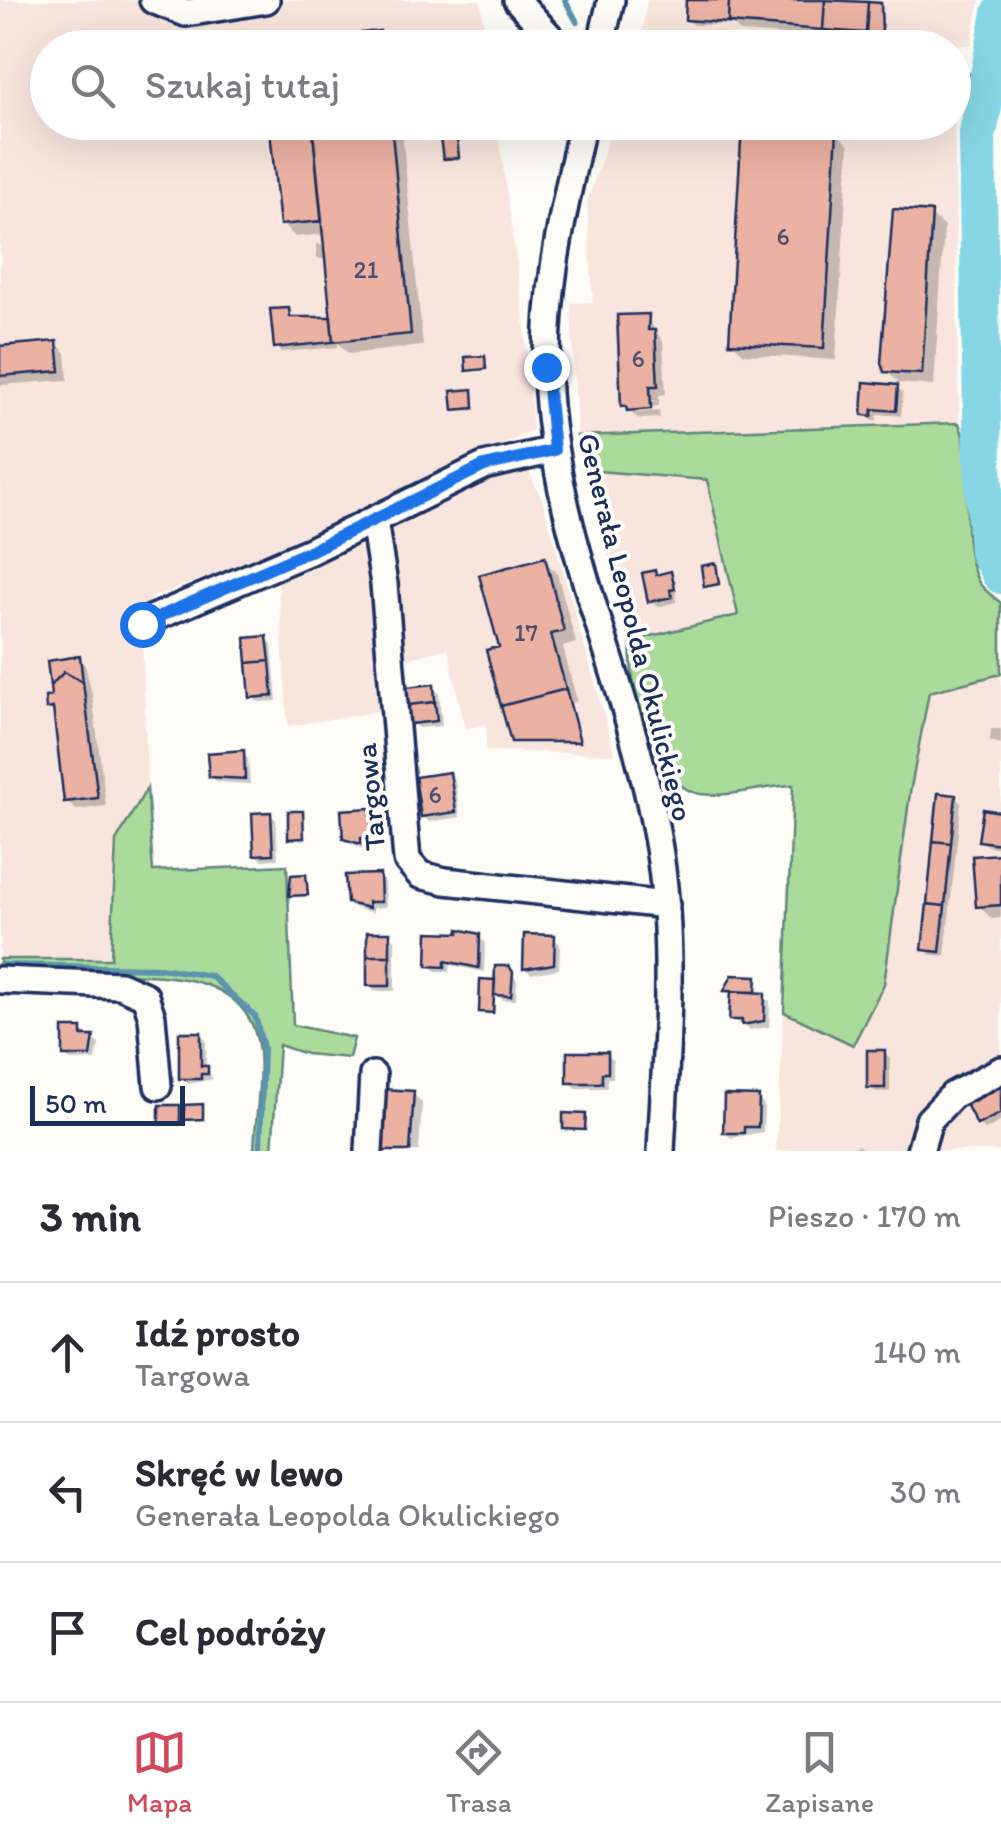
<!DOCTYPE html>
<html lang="pl">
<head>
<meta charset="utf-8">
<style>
  :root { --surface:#fff; --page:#f2f2f3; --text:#2b2b33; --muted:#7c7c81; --line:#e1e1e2; --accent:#d1495b }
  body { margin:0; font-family:Itim,sans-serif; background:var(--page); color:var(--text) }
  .scale { position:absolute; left:30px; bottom:25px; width:155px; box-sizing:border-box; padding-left:10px; border:5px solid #1b2f5e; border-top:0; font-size:28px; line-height:35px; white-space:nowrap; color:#1b2f5e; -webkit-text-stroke:8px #fdfcf7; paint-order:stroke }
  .stop { position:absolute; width:30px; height:30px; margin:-22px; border:8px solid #1a73e8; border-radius:50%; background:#fff }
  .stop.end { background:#1a73e8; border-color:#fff; box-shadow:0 2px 10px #0008 }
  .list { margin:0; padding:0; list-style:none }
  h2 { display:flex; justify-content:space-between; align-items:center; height:130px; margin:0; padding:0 40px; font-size:42px }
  h2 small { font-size:32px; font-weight:400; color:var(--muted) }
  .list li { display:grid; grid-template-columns:65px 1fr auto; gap:30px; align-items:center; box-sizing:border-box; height:140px; padding:0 40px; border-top:2px solid var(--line) }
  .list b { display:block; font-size:38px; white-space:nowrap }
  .list p { margin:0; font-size:32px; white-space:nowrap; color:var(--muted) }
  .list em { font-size:32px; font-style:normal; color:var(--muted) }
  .icon { flex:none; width:55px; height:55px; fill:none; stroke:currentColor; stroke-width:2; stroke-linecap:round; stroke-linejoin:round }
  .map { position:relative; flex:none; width:1001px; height:1151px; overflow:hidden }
  .search { position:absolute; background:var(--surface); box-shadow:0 10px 40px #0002; left:30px; right:30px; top:30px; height:110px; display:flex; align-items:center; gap:25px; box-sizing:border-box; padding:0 35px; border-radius:55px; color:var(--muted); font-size:38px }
  .sheet { height:550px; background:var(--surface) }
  nav { display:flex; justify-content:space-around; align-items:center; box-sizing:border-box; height:140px; border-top:2px solid var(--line); background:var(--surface); font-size:28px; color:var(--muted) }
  nav a { display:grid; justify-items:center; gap:5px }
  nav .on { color:var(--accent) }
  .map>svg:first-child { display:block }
  .built { fill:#f8e6de }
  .green { fill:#aadb9b; stroke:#62857c; stroke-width:2.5 }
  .shadow { fill:#0003 }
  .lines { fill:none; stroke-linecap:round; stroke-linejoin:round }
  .stream { stroke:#5c93af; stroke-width:6 }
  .river { stroke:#87d6e5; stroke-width:38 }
  .building { fill:#ebb2a3; stroke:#1b2f5e; stroke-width:2.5 }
  .minor-casing { stroke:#1b2f5e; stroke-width:32 }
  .minor { stroke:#fdfcf7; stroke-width:25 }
  .route { stroke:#1a73e8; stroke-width:12 }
  .labels { text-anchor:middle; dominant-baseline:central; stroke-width:8; stroke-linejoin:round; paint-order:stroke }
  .number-label { font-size:25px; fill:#4f506f }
  .street-label { font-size:30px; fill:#1b2f5e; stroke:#fdfcf7 }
</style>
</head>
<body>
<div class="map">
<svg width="1001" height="1151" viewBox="0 0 1001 1151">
  <rect width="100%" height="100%" fill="#fdfcf7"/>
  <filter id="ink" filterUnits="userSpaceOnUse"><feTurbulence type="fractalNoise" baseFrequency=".01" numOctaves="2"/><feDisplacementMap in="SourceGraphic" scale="20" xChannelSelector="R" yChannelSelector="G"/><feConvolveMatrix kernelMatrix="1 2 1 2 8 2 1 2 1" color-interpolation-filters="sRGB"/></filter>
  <g filter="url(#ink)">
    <path class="built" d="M0,0h480l7,47 -439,1v74l449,1 27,195 9,112 -224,109 -158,59 -9,25 5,165 -31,53 -4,118h-112z
      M647,0h333l-9,45 -281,-12 -10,6 -39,2z
      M954,96l5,327 -382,13 -6,-133 22,-1 -6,-100 27,-79 340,-1z
      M527,467l16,35 72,252 -129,-3v-27l-21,5 -17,-81 -49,13 -13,49 -98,16 -10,-144 32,-12 165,-94z
      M585,470l122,9 31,136 -107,26z
      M1001,674v477h-225l8,-139 69,33 31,-61 26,-191 19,-102z"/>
    <path class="green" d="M959,423c19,49 -4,110 19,158 4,8 16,16 23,22v71l-72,18 -19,101 -26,191 -31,61 -69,-33 9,-227c-29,1 -64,13 -93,9 -48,-8 -73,-112 -69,-153l107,-26 -31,-135 -122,-10 -8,-34z
      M147,788l6,83 134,-6 6,160 61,13 -5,20 -43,-4 -27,-9 -7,106h-18c1,-32 8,-67 5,-99 -8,-83 -100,-77 -160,-78 -33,0 -66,-2 -99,-3v-12h111l5,-118z"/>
    <path class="shadow" d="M689,0l191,6 4,26 -13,-1v7h-39l-92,-6 -7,-7h-40l-6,-6z
      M379,34l10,14h-44z
      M78,122h29v3l-26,1z
      M272,122h129l22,224 -74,8 -11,-11v4l-56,5 -6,-5 12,-37 7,9 39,5 -6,-64 -11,-2 -1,-15 11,5 -1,-14 -31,3 -13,-13z
      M836,132l13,13 -13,215 -92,-6 -13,-12z
      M931,215l13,12 -10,159 -35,-3 -13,-12z
      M646,316l17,26 3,52 -7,1v11l-30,4 -6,-5z
      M56,343l10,10 2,27 -68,5v-37z
      M897,387l6,6 -2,23 -23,-2 -1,6h-6l-6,-6z
      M472,392l4,18 -19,1 -2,-2z
      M659,411l1,7 -21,1 -8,-6z
      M544,560l13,13 19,70 -13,4 14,54 -7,2 11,40 -68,-2 -11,-92z
      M654,573l16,1 6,6v22l-19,5 -6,-6z
      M267,639l5,6 5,56 -19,1 -5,-5z
      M79,659l6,6 7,29 14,112 -30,4 -9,-9 -11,-86 -7,-7z
      M433,687l6,6 3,33 -24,2 -6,-6z
      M991,729h10v15l-11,-3z
      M243,753l5,6 2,25 -33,-2 -6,-6z
      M449,775l6,5 5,37 -31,5 -6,-6z
      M955,797l6,6 -16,153 -14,-1 -6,-6z
      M370,811l5,6 1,26h-10l-4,6 -17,-11z
      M270,814l6,6 2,39 -16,1 -6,-6z
      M1001,815v33l-14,-2 -6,-6z
      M1001,857v61l-9,1 -13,-13z
      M379,876l6,6 1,25 -13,1v5l-18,-5 -6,-6z
      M467,932l18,10 -1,30 -34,-7v7l-14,-1 -6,-6 1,-31z
      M389,934l6,6v51h-20l-6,-6z
      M554,938l6,6 -1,25 -28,5 -6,-6z
      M508,969l9,11 -1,20h-13l-8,-7v21l-11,-1z
      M756,979l1,16 13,6 -1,26 -19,3 -18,-11 1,-27 -6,-2z
      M81,1030l18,14 -3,16 -25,1 -6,-6z
      M200,1034l6,6v28l7,11 -25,5 -6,-6z
      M884,1052l6,6v34h-14l-6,-6z
      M607,1054l6,6v18h-6v10h-31l-6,-6z
      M1001,1084v37l-16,9 -6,-6z
      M413,1093l9,10 -3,48h-39z
      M758,1099l6,6 -1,27 -32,6 -6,-6z
      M858,1145l7,6h-17z"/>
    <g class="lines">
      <path class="stream" d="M565,0l12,22
        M715,48c37,-12 76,-9 113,0
        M954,72l33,7
        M0,965l160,3 51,8 44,40 8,31 -3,104"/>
      <path class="river" d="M1001,13l-24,125 6,329 5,85 13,23"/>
    </g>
    <path class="building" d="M686,0h43l-1,23 -43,-3z
      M729,0h96l-2,30 -95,-7z
      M825,0l43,2 -2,31 -43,-3z
      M868,2l13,1 1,31 -16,-1z
      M380,31l1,17h-45l6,-1 -1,-12z
      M269,122h43l10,99 -42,4z
      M312,122h79l20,212 -78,8z
      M742,124l95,6 -13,218 -95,-5z
      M457,137l2,21 -16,1 -3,-21z
      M893,209l39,3 -10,162 -38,-2 -3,-9z
      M289,308l1,9h41l2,25 -59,6 -4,-39z
      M649,314l-1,16h7l3,56h-8l1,23 -24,2 -1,-5h-5l-4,-91z
      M57,341l3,30 -60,5v-30z
      M485,356l1,13 -20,2 -1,-14z
      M864,382l34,3 -2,26 -23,-2 -1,7 -10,-1z
      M473,389l1,19 -21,2 -2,-19z
      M545,557l19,74 -13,3 15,55 -65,17 -15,-56 13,-3 -20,-72z
      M716,563l3,21 -15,3 -3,-21z
      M655,570l1,5 15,-4 4,18 -5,1 2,7 -24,5 -6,-29z
      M267,636l3,25 -23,2 -2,-25z
      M80,656l3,26 -19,-10 -14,14 -3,-25z
      M270,661l3,35 -23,2 -3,-35z
      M64,672l19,10 15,116 -34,4 -11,-94 -7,1 -1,-12 6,-1 -1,-10z
      M434,684l1,18 -27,3 -2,-18z
      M566,689l14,53h-69l-10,-36z
      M435,702l2,19 -27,3 -2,-19z
      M244,750l1,29 -36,-2 -2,-24z
      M450,772l6,40 -35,5 -6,-40z
      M938,793l18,2 -5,48 -18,-2z
      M370,808l2,30h-11v6l-18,-5 -2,-29z
      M983,809l18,3v32l-23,-3z
      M288,811h15l1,27 -16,1z
      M271,812l2,42 -19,1 -2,-42z
      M933,841l18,2 -6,63 -18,-2z
      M1001,854v51l-25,2 -4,-51z
      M306,874l2,21 -19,1 2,-21z
      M380,874l1,28h-13l1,6 -22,-5 -2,-28z
      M927,904l18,2 -5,46 -18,-2z
      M459,929l21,5 -1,34 -34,-7v6l-18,-1 1,-34 31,1z
      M367,932h23v24h-23z
      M524,934l31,1 -1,29 -31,5z
      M367,956h23v30h-23z
      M495,966h14l4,6 -2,24 -17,-1z
      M732,975l25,1 -1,16 -32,-1z
      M480,979l15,1 -2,33 -14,-1z
      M731,991l34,2 -1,28 -22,4v-5h-13z
      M63,1028h19v8h12l-3,20h-28z
      M179,1032h22v34h7v8h-7v5h-22z
      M867,1050h18v38h-18z
      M567,1052h41v21h-6v10h-35z
      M1001,1081v32l-24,12 -13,-25z
      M382,1089l32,2 -4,60h-32z
      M724,1095l35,1 -1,31h-14v6h-21z
      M203,1104v15l-19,1v-15z
      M159,1105h21v19h-21z
      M563,1113l23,1 -1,16 -22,-1z"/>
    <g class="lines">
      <defs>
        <path id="minor" d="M153,0l33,13 80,-13
          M517,0l43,48
          M600,48l11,-48
          M583,122c-20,90 -41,177 -35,270 10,157 86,302 111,456 16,99 7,203 2,303
          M374,521l10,63 23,276 13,15 25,6 221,24
          M142,623l168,-72 174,-85 70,-16
          M0,980l120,5 25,11 7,21 6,69
          M369,1151l4,-76
          M920,1151l9,-31 24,-25 48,-25"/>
      </defs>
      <use href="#minor" class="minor-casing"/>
      <use href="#minor" class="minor"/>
    </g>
  </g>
  <g class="lines" filter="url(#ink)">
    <path class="route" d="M142,624l168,-73 174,-85 70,-16 -8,-83"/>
  </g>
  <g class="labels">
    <g class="number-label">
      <text x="783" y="236">6</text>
      <text x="366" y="269">21</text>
      <text x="638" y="358">6</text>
      <text x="526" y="632">17</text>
      <text x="435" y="794">6</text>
    </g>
    <g class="street-label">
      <text transform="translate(636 627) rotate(76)">Generała Leopolda Okulickiego</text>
      <text transform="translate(370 797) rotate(-95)">Targowa</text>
    </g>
  </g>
</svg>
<div class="scale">50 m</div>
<div class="stop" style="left:142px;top:624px"></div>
<div class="stop end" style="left:546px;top:367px"></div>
<div class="search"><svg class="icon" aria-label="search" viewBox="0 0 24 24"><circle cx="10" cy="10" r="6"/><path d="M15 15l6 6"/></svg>Szukaj tutaj</div>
</div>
<section class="sheet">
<h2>3 min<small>Pieszo · 170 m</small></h2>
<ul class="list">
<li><svg class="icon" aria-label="ahead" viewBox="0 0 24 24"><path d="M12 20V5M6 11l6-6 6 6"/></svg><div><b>Idź prosto</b><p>Targowa</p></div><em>140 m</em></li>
<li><svg class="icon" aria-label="left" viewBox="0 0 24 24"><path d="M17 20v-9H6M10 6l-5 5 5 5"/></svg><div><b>Skręć w lewo</b><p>Generała Leopolda Okulickiego</p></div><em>30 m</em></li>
<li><svg class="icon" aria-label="arrive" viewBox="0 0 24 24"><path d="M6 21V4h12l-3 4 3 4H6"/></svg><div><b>Cel podróży</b></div></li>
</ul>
</section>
<nav>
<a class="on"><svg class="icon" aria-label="map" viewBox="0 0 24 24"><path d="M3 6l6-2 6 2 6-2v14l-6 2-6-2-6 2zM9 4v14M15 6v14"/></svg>Mapa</a>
<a><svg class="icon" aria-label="directions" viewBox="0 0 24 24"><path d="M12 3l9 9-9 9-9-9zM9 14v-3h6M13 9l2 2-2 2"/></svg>Trasa</a>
<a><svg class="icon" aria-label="saved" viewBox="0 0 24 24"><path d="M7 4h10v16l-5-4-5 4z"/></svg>Zapisane</a>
</nav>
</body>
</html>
